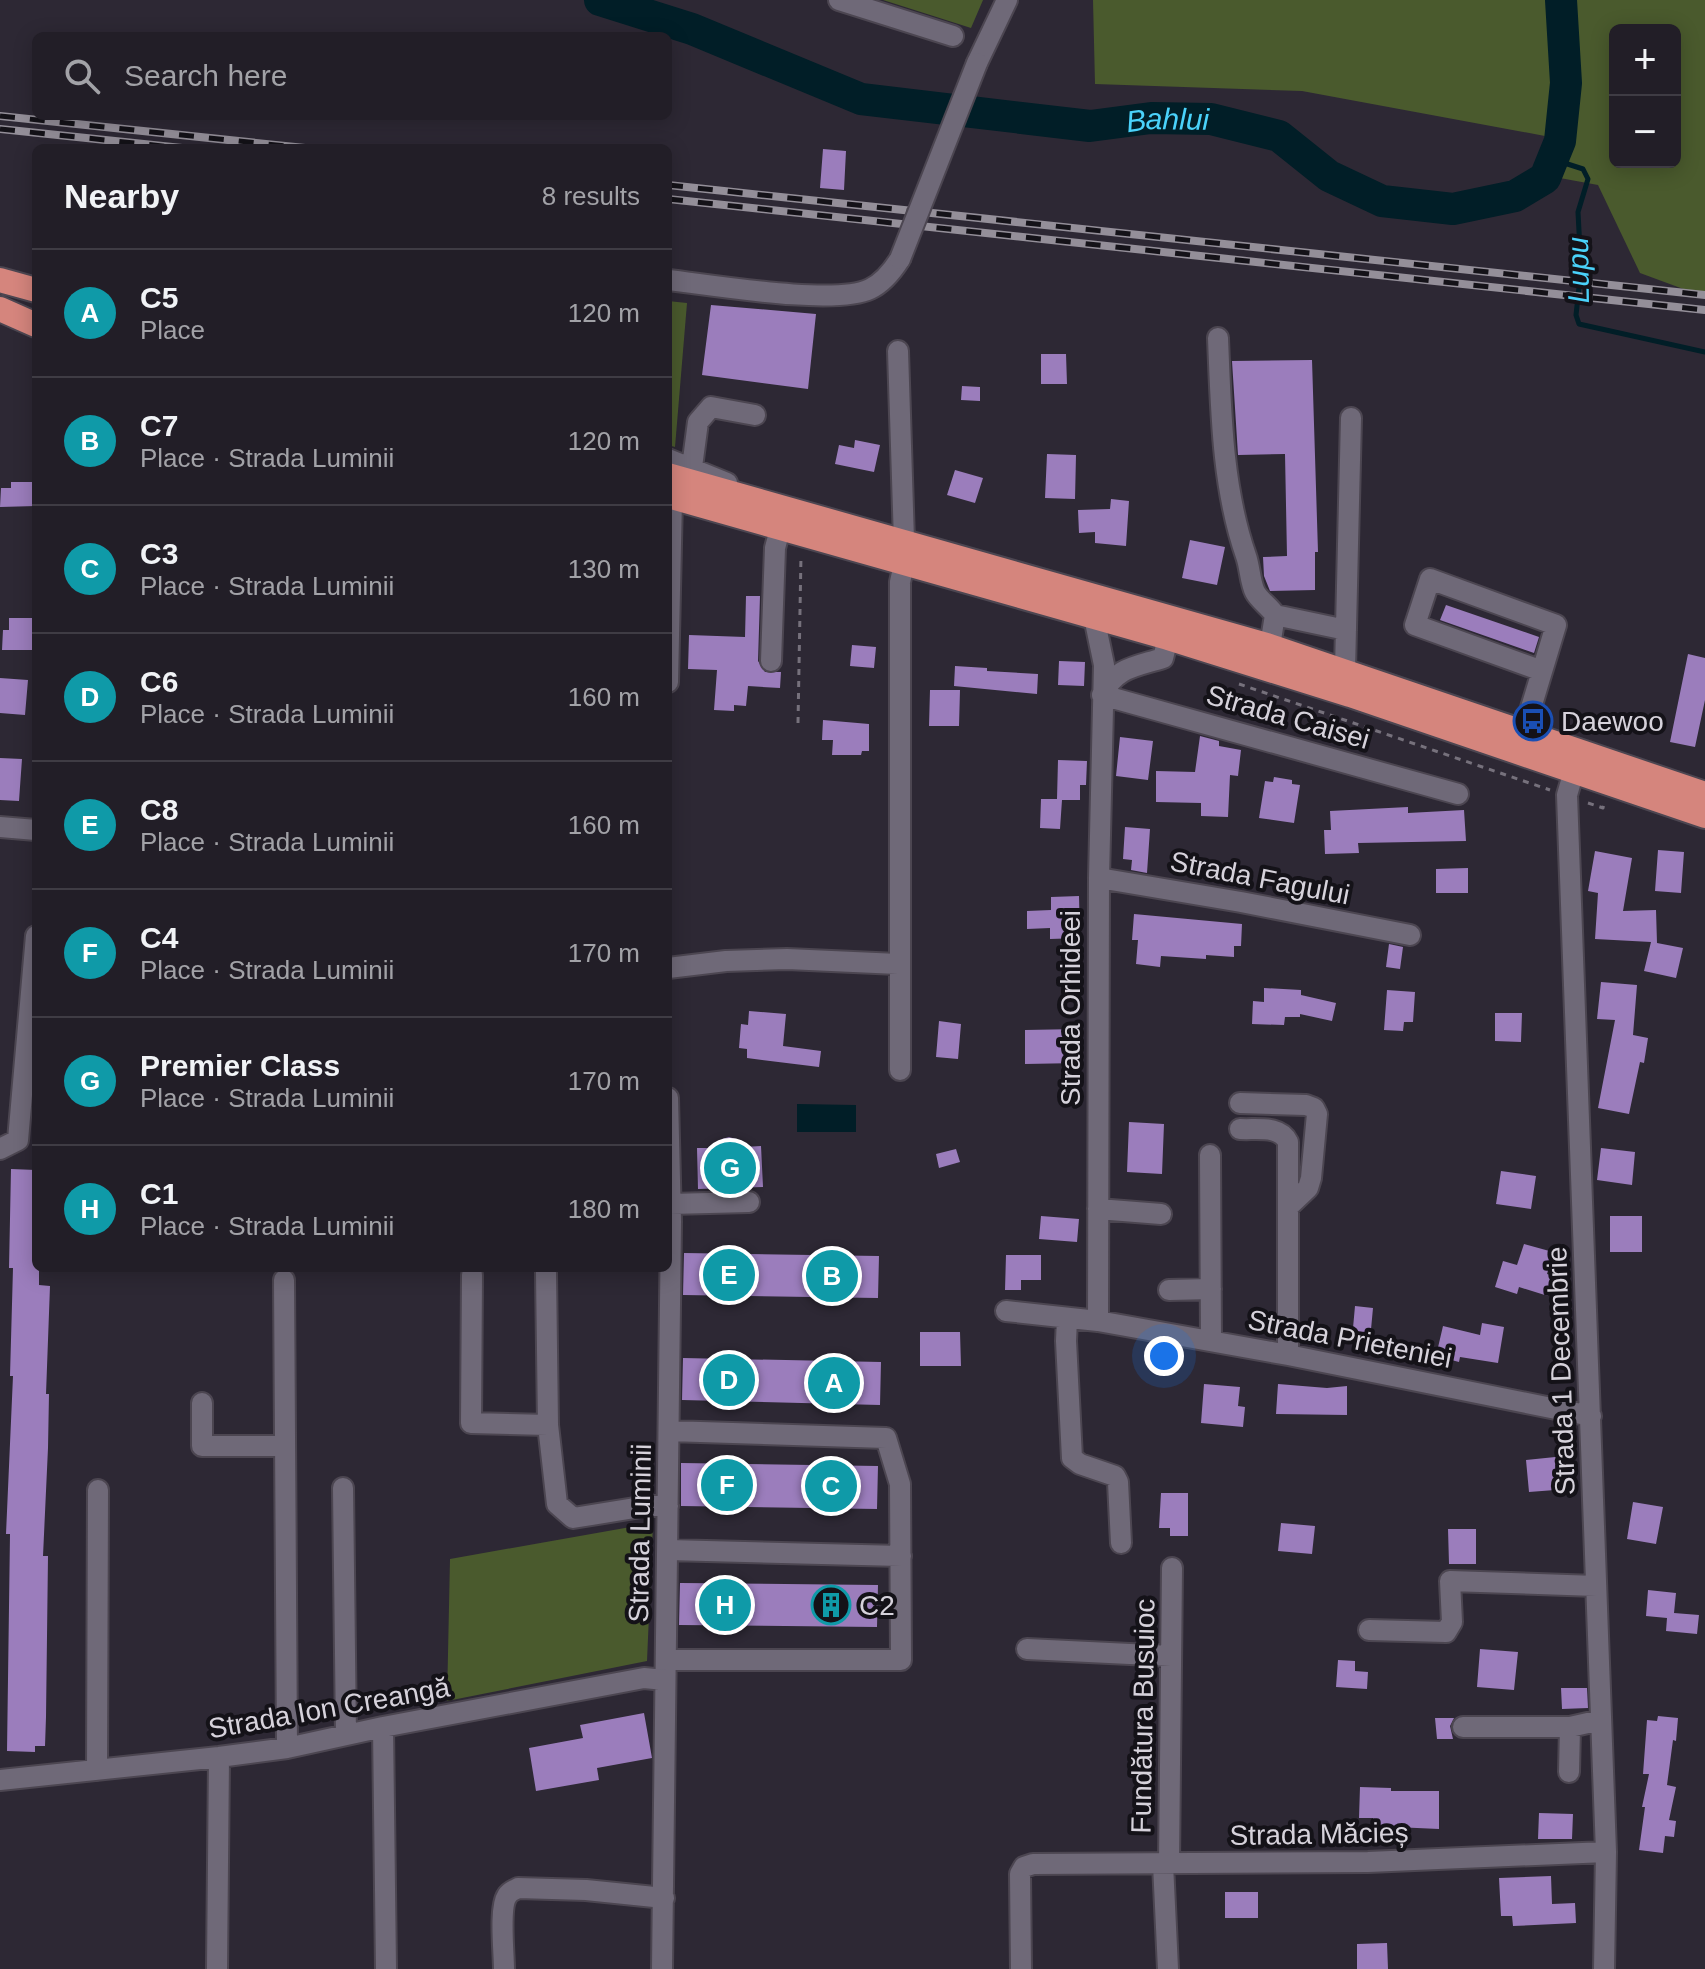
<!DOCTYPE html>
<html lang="en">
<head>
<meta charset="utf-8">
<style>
  :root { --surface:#221e27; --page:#2a272f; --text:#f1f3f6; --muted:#a2a2a7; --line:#3f3c44; --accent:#fd86e1 }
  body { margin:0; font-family:Arial,sans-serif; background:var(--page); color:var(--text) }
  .controls { position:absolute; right:24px; top:24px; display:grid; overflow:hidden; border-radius:12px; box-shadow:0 4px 20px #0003 }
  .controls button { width:72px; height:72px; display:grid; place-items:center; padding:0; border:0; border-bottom:2px solid var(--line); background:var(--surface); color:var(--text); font:40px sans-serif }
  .you { position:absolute; left:1164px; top:1356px; width:28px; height:28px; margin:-20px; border:6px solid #fff; border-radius:50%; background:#1a73e8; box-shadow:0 0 0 12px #1a73e833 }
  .badge { display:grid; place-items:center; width:52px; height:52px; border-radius:50%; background:var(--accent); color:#fff; font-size:26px; font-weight:700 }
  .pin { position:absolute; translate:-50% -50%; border:4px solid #fff; box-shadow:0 2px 8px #0006 }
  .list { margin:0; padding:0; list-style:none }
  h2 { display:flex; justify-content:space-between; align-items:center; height:104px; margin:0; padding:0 32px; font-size:34px }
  h2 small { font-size:26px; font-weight:400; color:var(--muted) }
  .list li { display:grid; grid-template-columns:52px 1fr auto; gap:24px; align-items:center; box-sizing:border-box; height:128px; padding:0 32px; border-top:2px solid var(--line) }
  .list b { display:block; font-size:30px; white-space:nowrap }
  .list p { margin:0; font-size:26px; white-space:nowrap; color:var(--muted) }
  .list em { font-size:26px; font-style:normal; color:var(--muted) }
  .icon { flex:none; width:44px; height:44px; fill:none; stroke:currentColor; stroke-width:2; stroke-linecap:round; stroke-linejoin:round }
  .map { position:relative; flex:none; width:1705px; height:1969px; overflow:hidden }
  .search { position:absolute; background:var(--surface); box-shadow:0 4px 20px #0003; left:32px; top:32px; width:640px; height:88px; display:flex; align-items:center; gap:20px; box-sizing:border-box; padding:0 28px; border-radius:12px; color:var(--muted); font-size:30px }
  .panel { position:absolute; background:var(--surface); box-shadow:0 4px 20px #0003; left:32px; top:144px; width:640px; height:1128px; border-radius:12px }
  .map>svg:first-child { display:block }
  .green { fill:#4a5a2d; fill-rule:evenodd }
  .water { fill:#011e27 }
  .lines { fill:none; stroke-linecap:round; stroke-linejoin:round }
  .stream { stroke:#011e27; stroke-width:5 }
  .river { stroke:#011e27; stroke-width:32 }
  .building { fill:#9b7dbc }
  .minor-casing { stroke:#4c4651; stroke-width:24 }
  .highway-casing { stroke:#4c4651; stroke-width:28 }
  .path { stroke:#76717c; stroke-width:3; stroke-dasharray:6 6; stroke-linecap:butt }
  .minor { stroke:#6f6978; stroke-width:20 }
  .highway { stroke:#d5857d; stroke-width:24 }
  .rail-casing { stroke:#948f99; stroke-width:8 }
  .rail { stroke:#141218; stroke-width:5; stroke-dasharray:15; stroke-linecap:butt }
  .minor-bridge-casing { stroke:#4c4651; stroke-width:24; stroke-linecap:butt }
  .minor-bridge { stroke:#6f6978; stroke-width:20 }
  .labels { text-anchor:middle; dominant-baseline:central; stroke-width:8; stroke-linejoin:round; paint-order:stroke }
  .street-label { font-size:28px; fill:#d6d2db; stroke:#141218 }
  .poi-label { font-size:28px; fill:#d6d2db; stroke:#141218; text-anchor:start }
  .water-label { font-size:30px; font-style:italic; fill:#4ad2fa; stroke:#141218 }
</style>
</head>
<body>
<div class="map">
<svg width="1705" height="1969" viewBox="0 0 1705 1969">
  <rect width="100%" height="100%" fill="#2d2834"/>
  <path class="green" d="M883,0h100l-12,28z
    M1093,0h612v297l-65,-24 -42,-88 -60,-11 7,-38 -243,-45 -207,-7zM1675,30v132h-60v-132z
    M668,301l19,2 -12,144 -7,-2z
    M653,1523l-6,138 -200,40 3,-142z"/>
  <path class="water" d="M797,1104l59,1v27h-59z"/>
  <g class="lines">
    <path class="stream" d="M1552,159l31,10 5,10 -10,33 3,57 -5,46 3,9 126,28"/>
    <path class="river" id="s1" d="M600,0l92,29 169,70 229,27 61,-8 60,1 68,17 50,40 53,25 71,8 62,-13 30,-18 15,-37 6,-58 -5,-83"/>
  </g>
  <path class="building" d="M823,149l23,2 -2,39 -24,-2z
    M711,305l105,9 -8,75 -106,-14z
    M1041,354h25l1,30h-26z
    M1312,360l6,192h-3v38l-45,1 -6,-15 -1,-19 24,-1 -2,-102 -47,1 -6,-94z
    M962,386l18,1v14l-19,-1z
    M855,440l25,5 -6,27 -39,-8 4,-19 15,3z
    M1047,454l29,1 -1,44 -30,-1z
    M955,470l28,8 -8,25 -28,-8z
    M11,482h25v24l-36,1 1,-19h10z
    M1111,499l18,2 -3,45 -31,-3v-11l-16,1 -1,-23 32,-1z
    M1190,540l35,7 -8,38 -35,-7z
    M746,596h14l-2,65 7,11h16l-1,16 -32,-2 -2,20 -12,-1v6l-20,-1 3,-40 -29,-1 1,-34 56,2z
    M1446,605l93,32 -5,16 -94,-33z
    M9,618h24l2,32h-33l1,-20h6z
    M852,645l24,2 -2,21 -24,-2z
    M1688,654l17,4v42l-10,47 -25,-5z
    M1059,661l26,1 -1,24 -26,-1z
    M955,666l32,2v3l51,3 -1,20 -83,-8z
    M0,678l28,2 -3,35 -25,-2z
    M930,690h30l-1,36h-30z
    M823,720l46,4v27h-7l-1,4h-29l1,-15h-11z
    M1200,736l19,5v5l22,4 -3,26 -8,-1 -2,42 -27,-1v-13l-45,-1v-31l39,1z
    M1120,737l33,4 -5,39 -32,-4z
    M0,758l22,1 -3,42 -19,-1z
    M1058,760l29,1 -1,24h-6v15h-18l-2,29 -20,-1 1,-29h16z
    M1274,777l18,3v4l8,1 -6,38 -35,-5 6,-37 8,1z
    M1408,807v6l56,-3 2,31 -108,2 1,10 -34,1 -1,-24h7l-1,-19z
    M1125,827l25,2 -3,44 -16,-3 1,-10 -9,-1z
    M1658,850l26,2 -3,41 -26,-2z
    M1595,851l37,7 -9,53 33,-1 1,33 26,5 -7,30 -32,-7 7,-29 -56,-3 3,-46 -10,-2z
    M1468,868v25h-32v-24z
    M1079,896l1,42 -30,1v-11l-23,1v-18l24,-1v-13z
    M1134,914l108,10 -1,22h-7v11l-28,-2v4l-45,-3 -1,11 -24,-3 2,-24h-6z
    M1389,944l14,3 -3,22 -14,-2z
    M1601,982l36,3 -4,50 15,3 -4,25 -4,-1 -11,52 -31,-6 17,-88 -18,-1z
    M1264,988l37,2v5l35,8 -4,18 -32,-7v3h-15l-1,8 -32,-1 1,-23 11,1z
    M1387,990l28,2 -2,30h-9l-1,9 -19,-1z
    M749,1011l37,3 -3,32 38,5 -2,16 -72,-9v-9l-8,-1 2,-24 7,1z
    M1495,1013h27l-1,29 -26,-1z
    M939,1021l22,3 -3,35 -22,-2z
    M1079,1029v34l-54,1v-34z
    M1129,1122l35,2 -2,50 -35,-2z
    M729,1137l7,2 8,8 17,-1 2,41 -65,2 -1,-41h20l5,-9z
    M1601,1148l34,4 -3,33 -35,-5z
    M956,1149l4,13 -21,6 -3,-14z
    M11,1169l25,1v98h3v17l11,1 -4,108h3l-1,54 -5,108h5l-2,161 -1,29h-10v6l-28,-1 3,-217h-4l7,-158h-3l3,-108h-4z
    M1501,1171l35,5 -5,33 -35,-5z
    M1041,1216l38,3 -2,23 -38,-3z
    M1610,1216h32v36h-32z
    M1524,1244l29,8 -6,22 7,2 -6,20 -29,-9 -2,7 -22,-7 8,-26 14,4z
    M684,1253l195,3 -1,42 -195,-3z
    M1006,1255h35v25h-20v10h-16z
    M1355,1306l18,2 -3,32 -18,-1z
    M1482,1323l22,4 -6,36 -38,-6 -1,5 -23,-6 7,-30 37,9z
    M920,1332h40l1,34h-41z
    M683,1358l198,4 -1,43 -198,-5z
    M1204,1384l36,3 -2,19 7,1 -2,20 -42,-4z
    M1278,1384l49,4 20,-2v29l-71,-1z
    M1565,1456l3,33 -39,3 -3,-32z
    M681,1463l197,3 -1,43 -196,-3z
    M1161,1493h27v43h-18v-8h-11z
    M1633,1502l30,5 -7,37 -29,-5z
    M1281,1523l34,3 -3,28 -34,-3z
    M1448,1529h28v35h-27z
    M680,1583l198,2 -1,42 -198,-2z
    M1648,1590l28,3 -2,20 25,2 -2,19 -31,-3 1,-13 -21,-2z
    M1480,1649l38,3 -4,38 -37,-3z
    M1338,1660l17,1v10l13,1 -1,17 -31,-2z
    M1561,1688h26l1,20 -26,1z
    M644,1713l8,45 -55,10 2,12 -63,11 -7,-43 54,-10 -3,-13z
    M1658,1716l20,2 -2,23 -3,-1 -6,45 9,2 -7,33 7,1 -2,16 -9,-1 -2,17 -24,-3 6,-43h-3l7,-33h-6l4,-54 10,1z
    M1435,1718h19l-4,8 3,13h-16z
    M1360,1787l31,1v3h48v38l-66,-3v-8h-14z
    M1539,1813l34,1 -1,25h-34z
    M1551,1876l1,28 23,-1 1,20 -63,3 -1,-10h-11l-2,-38z
    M1225,1892h33v26h-33z
    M1387,1943l1,26h-31v-25z"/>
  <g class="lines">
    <defs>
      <path id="minor" d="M839,0l114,36
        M977,63l30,-63
        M668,280c44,5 167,26 202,9 13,-6 23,-19 30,-30
        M1218,338c3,73 4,149 28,218 4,11 4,26 9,36 4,8 15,15 20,23l-5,31
        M898,351l6,190
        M668,459l59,24
        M692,467l6,-45 13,-15 44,8
        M1275,615l71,15
        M1094,617l10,48 -5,213 -1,443
        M771,661l4,-113 5,-19
        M1345,670l6,-252
        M668,682l4,-184
        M1102,695l356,99
        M1102,695c14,-28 33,-28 61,-37l5,-20
        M1524,731l32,-106 -126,-46 -15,46 127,46
        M1574,771l-7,24 39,1057 -2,117
        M0,827l36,3
        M1099,878l142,24 169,33
        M668,968l58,-7 61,-2 111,5
        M900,1070v-488l4,-18
        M1240,1103l66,2 8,3 3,6 -6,64 -3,10 -20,19
        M1240,1129c17,1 40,-4 48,13v213
        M0,1149l18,-9 18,-204
        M1210,1155l1,186
        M670,1204l79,-2
        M1098,1209l63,5
        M546,1273l2,152 9,79 16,14 74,-12h21
        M472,1275l-1,148 77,2
        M284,1280l3,468
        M1169,1290l42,-1
        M1006,1311l92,10 190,34 303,61
        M1067,1319l-1,22 6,117 8,6 35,12 3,6 3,61
        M202,1403v43h81
        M343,1488l3,247
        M668,1550l233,6
        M1369,1630l77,2 6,-10 -2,-41 146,5
        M1027,1649l144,7
        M666,1660h235l-1,-176 -14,-46 -217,-7
        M383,1727l3,242
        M1463,1727h107l31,-7
        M97,1770l1,-280
        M1569,1772l1,-45
        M0,1780l219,-23 68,-9 96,-21 261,-49 21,2
        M1163,1864l5,105
        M1169,1864l3,-296
        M217,1969l2,-212
        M504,1969c0,-16 -5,-61 3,-73 3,-5 6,-5 11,-8l68,2 78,8
        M662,1969l9,-747 -3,-124
        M1021,1969l-1,-95 4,-7 9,-3 335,-2 238,-10"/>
      <path id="highway" d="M0,280l36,10
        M0,309l36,16
        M668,475l602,171 435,148
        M668,496l500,142 182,57 355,121"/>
    </defs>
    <use href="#minor" class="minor-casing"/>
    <use href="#highway" class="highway-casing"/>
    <path class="path" d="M1239,684l311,106
      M798,723l3,-168
      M1588,803l15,5 1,-5"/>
    <use href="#minor" class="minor"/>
    <use href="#highway" class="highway"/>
    <defs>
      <path id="rail" d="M0,116l305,32
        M0,129l182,19
        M668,185l1037,110
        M668,199l1037,111"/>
    </defs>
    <use href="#rail" class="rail-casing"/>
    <use href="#rail" class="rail"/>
    <defs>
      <path id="minor-bridge" d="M900,259l77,-196"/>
    </defs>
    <use href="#minor-bridge" class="minor-bridge-casing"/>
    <use href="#minor-bridge" class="minor-bridge"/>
  </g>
  <defs>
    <symbol id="bus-ring" viewBox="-11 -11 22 22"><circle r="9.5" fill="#141218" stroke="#1a4fb4" stroke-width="1.5"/><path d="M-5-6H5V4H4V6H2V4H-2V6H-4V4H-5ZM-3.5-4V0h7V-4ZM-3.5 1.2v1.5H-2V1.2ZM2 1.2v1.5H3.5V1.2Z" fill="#1a4fb4"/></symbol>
    <symbol id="building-ring" viewBox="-11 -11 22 22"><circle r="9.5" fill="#141218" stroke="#0f9aa8" stroke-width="1.5"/><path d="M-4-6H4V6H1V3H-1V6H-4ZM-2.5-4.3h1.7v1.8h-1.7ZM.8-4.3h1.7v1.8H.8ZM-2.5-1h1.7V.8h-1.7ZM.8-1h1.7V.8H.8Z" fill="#0f9aa8"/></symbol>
  </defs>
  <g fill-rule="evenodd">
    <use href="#bus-ring" x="1511" y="699" width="44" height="44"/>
    <use href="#building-ring" x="809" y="1583" width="44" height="44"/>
  </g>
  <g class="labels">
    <g class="street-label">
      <text transform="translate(1288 717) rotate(16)">Strada Caisei</text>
      <text transform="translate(1260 878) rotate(11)">Strada Fagului</text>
      <text transform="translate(1070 1008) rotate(-90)">Strada Orhideei</text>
      <text transform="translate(1350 1339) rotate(11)">Strada Prieteniei</text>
      <text transform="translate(1561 1371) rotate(-92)">Strada 1 Decembrie</text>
      <text transform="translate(640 1533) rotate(-89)">Strada Luminii</text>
      <text transform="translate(329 1708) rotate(-10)">Strada Ion Creangă</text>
      <text transform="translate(1143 1716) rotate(-89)">Fundătura Busuioc</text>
      <text transform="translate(1319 1834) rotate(-1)">Strada Măcieș</text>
    </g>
    <g class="poi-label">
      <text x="1561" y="721">Daewoo</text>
      <text x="859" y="1605">C2</text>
    </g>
    <g class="water-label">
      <text stroke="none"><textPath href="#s1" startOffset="588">Bahlui</textPath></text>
      <text transform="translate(1578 270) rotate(-91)">Lupu</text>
    </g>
  </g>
</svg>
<div class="controls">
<button>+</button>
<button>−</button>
</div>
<div class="you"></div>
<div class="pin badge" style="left:834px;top:1383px;background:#0f9aa8">A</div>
<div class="pin badge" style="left:832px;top:1276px;background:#0f9aa8">B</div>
<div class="pin badge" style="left:831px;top:1486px;background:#0f9aa8">C</div>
<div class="pin badge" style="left:729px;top:1380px;background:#0f9aa8">D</div>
<div class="pin badge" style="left:729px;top:1275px;background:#0f9aa8">E</div>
<div class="pin badge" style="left:727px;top:1485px;background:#0f9aa8">F</div>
<div class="pin badge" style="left:730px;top:1168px;background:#0f9aa8">G</div>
<div class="pin badge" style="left:725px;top:1605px;background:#0f9aa8">H</div>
<div class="search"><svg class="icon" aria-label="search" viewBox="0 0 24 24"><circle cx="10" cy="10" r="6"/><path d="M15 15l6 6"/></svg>Search here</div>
<section class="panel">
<h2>Nearby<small>8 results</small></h2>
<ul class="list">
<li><span class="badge" style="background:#0f9aa8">A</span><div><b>C5</b><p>Place</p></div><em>120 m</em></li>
<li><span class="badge" style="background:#0f9aa8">B</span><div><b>C7</b><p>Place · Strada Luminii</p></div><em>120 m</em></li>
<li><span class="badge" style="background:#0f9aa8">C</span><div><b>C3</b><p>Place · Strada Luminii</p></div><em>130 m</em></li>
<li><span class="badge" style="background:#0f9aa8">D</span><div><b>C6</b><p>Place · Strada Luminii</p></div><em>160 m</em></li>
<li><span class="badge" style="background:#0f9aa8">E</span><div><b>C8</b><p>Place · Strada Luminii</p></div><em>160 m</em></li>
<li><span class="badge" style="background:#0f9aa8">F</span><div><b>C4</b><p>Place · Strada Luminii</p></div><em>170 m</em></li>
<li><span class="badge" style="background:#0f9aa8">G</span><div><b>Premier Class</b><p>Place · Strada Luminii</p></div><em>170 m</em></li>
<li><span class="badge" style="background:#0f9aa8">H</span><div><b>C1</b><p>Place · Strada Luminii</p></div><em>180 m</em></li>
</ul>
</section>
</div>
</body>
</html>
